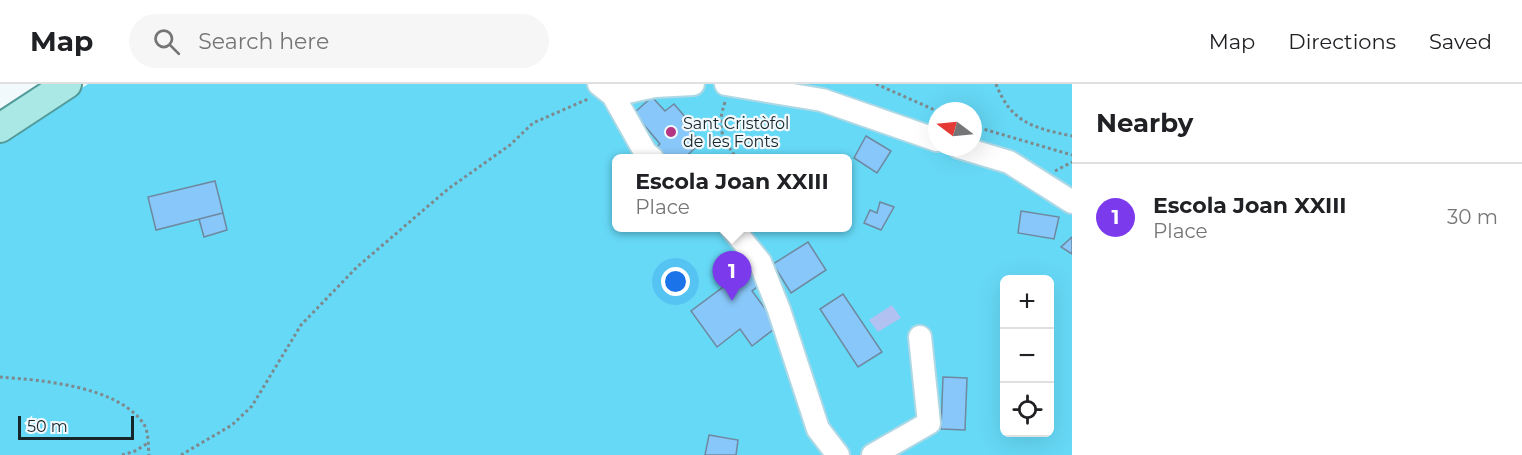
<!DOCTYPE html>
<html lang="en">
<head>
<meta charset="utf-8">
<style>
  :root { --surface:#fff; --page:#f6f6f6; --text:#202124; --muted:#757577; --line:#e0e0e0; --accent:#7c3aed }
  body { margin:0; font-family:Montserrat,sans-serif; background:var(--page); color:var(--text) }
  .controls { position:absolute; right:18px; bottom:18px; display:grid; overflow:hidden; border-radius:9px; box-shadow:0 6px 24px #0002 }
  .controls button { width:54px; height:54px; display:grid; place-items:center; padding:0; border:0; border-bottom:2px solid var(--line); background:var(--surface); color:var(--text); font:30px sans-serif }
  .compass { position:absolute; left:928px; top:18px; width:54px; height:54px; border-radius:50%; background:var(--surface); box-shadow:0 6px 24px #0002; rotate:286deg }
  .scale { position:absolute; left:18px; bottom:15px; width:116px; box-sizing:border-box; padding-left:6px; border:3px solid #16262b; border-top:0; font-size:16px; line-height:21px; white-space:nowrap; color:#16262b; -webkit-text-stroke:4px #f1f9fc; paint-order:stroke }
  .you { position:absolute; left:676px; top:198px; width:21px; height:21px; margin:-15px; border:4px solid #fff; border-radius:50%; background:#1a73e8; box-shadow:0 0 0 9px #1a73e833 }
  .badge { display:grid; place-items:center; width:39px; height:39px; border-radius:50%; background:var(--accent); color:#fff; font-size:20px; font-weight:700 }
  .pin { position:absolute; translate:-50% -50px; filter:drop-shadow(0 2px 3px #0008) }
  .pin::after { content:''; position:absolute; top:32px; width:21px; height:18px; background:inherit; clip-path:polygon(0 0,100% 0,50% 100%) }
  .popup { position:absolute; left:612px; top:70px; width:240px; height:78px; box-sizing:border-box; display:grid; place-content:center; border-radius:9px; background:var(--surface); filter:drop-shadow(0 2px 4px #0005); font-size:20px; white-space:nowrap; color:var(--muted) }
  .popup b { font-size:22px; color:var(--text) }
  .popup::after { content:''; position:absolute; left:50%; top:100%; margin-left:-12px; border:12px solid transparent; border-top-color:var(--surface) }
  .list { margin:0; padding:0; list-style:none }
  h2 { display:flex; justify-content:space-between; align-items:center; height:78px; margin:0; padding:0 24px; font-size:26px }
  h2 small { font-size:20px; font-weight:400; color:var(--muted) }
  .list li { display:grid; grid-template-columns:39px 1fr auto; gap:18px; align-items:center; box-sizing:border-box; height:108px; padding:0 24px; border-top:2px solid var(--line) }
  .list b { display:block; font-size:22px; white-space:nowrap }
  .list p { margin:0; font-size:20px; white-space:nowrap; color:var(--muted) }
  .list em { font-size:20px; font-style:normal; color:var(--muted) }
  .icon { flex:none; width:33px; height:33px; fill:none; stroke:currentColor; stroke-width:2; stroke-linecap:round; stroke-linejoin:round }
  .map { position:relative; flex:none; width:1072px; height:371px; overflow:hidden }
  header { display:flex; align-items:center; gap:36px; box-sizing:border-box; height:84px; padding:0 30px; background:var(--surface); border-bottom:2px solid var(--line) }
  header strong { font-size:28px }
  nav { display:flex; gap:33px; margin-inline-start:auto; font-size:21px }
  .search { width:420px; height:54px; background:var(--page); display:flex; align-items:center; gap:15px; box-sizing:border-box; padding:0 21px; border-radius:33px; color:var(--muted); font-size:22px }
  main { display:flex }
  aside { flex:1; background:var(--surface) }
  .map>svg:first-child { display:block }
  .green { fill:#66d9f7; fill-rule:evenodd }
  .water { fill:#b0c1f2 }
  .building { fill:#88c7f9; stroke:#6e899f; stroke-width:1.5 }
  .lines { fill:none; stroke-linecap:round; stroke-linejoin:round }
  .minor-casing { stroke:#afd8e4; stroke-width:26 }
  .major-casing { stroke:#529a99; stroke-width:32 }
  .path { stroke:#7d898d; stroke-width:3; stroke-dasharray:3 3; stroke-linecap:butt }
  .minor { stroke:#fff; stroke-width:22 }
  .major { stroke:#aae8e5; stroke-width:28 }
  .poi-dot { fill:#b43582; stroke:#f1f9fc; stroke-width:2 }
  .labels { text-anchor:middle; dominant-baseline:central; stroke-width:4.5; stroke-linejoin:round; paint-order:stroke }
  .poi-label { font-size:16px; fill:#16262b; stroke:#f1f9fc; text-anchor:start }
</style>
</head>
<body>
<header>
<strong>Map</strong>
<div class="search"><svg class="icon" aria-label="search" viewBox="0 0 24 24"><circle cx="10" cy="10" r="6"/><path d="M15 15l6 6"/></svg>Search here</div>
<nav><a>Map</a><a>Directions</a><a>Saved</a></nav>
</header>
<main>
<div class="map">
<svg width="1072" height="371" viewBox="0 0 1072 371">
  <rect width="100%" height="100%" fill="#f1f9fc"/>
  <path class="green" d="M88,0h984v371h-1072v-314zM937,27h36v36h-36zM616,74h232v70h-232zM1004,195h46v153h-46z"/>
  <path class="water" d="M892,221l9,13 -23,14 -9,-12z"/>
  <path class="building" d="M652,13l13,14 9,-7 12,14 -4,3 19,22 -17,15h-23l-8,-8 7,-6 -26,-31z
    M866,52l25,15 -14,22 -23,-15z
    M215,97l8,32 -67,17 -8,-33z
    M880,118l14,5 -13,23 -17,-7 6,-13 7,3z
    M1021,127l38,6 -5,22 -36,-6z
    M223,129l4,17 -23,7 -5,-18z
    M1072,153v17l-11,-7z
    M808,158l18,28 -35,23 -18,-29z
    M750,183l12,16 -10,8 26,35 -26,20 -12,-17 -23,18 -26,-36z
    M843,210l39,58 -24,15 -38,-58z
    M943,293l24,1 -2,52 -24,-1z
    M709,351l29,5 -2,15h-31z"/>
  <g class="lines">
    <defs>
      <path id="minor" d="M599,0l14,11 32,57 7,6
        M726,0l96,16 115,40
        M613,11l42,-9 38,-2
        M959,63l50,15 63,40
        M732,144l28,34 19,48 39,119 20,26
        M873,371l56,-32 -9,-86"/>
      <path id="major" d="M0,44l67,-44"/>
    </defs>
    <use href="#minor" class="minor-casing"/>
    <use href="#major" class="major-casing"/>
    <path class="path" d="M876,0l61,27
      M996,0c15,39 38,44 76,52
      M725,18c-9,27 -3,34 11,56
      M973,42l99,29
      M1055,87l17,-9
      M0,293c41,3 117,9 143,46 6,8 5,22 6,32
      M122,371l13,-4 13,-8
      M181,371l51,-30 20,-19 49,-81 56,-58 91,-78 62,-44 23,-22 55,-24"/>
    <use href="#minor" class="minor"/>
    <use href="#major" class="major"/>
  </g>
  <circle class="poi-dot" cx="671" cy="48" r="6"/>
  <g class="labels">
    <g class="poi-label">
      <text x="683" y="39">Sant Cristòfol<tspan x="683" dy="18">de les Fonts</tspan></text>
    </g>
  </g>
</svg>
<div class="controls">
<button>+</button>
<button>−</button>
<button><svg class="icon" aria-label="locate" viewBox="0 0 24 24"><circle cx="12" cy="12" r="6"/><path d="M12 2v4M12 18v4M2 12h4M18 12h4"/></svg></button>
</div>
<svg class="compass" viewBox="-18 -18 36 36"><path d="M0-13l5 13h-10z" fill="#e53935"/><path d="M0 13l5-13h-10z" fill="#757577"/></svg>
<div class="scale">50 m</div>
<div class="you"></div>
<div class="pin badge" style="left:732px;top:217px">1</div>
<div class="popup"><b>Escola Joan XXIII</b>Place</div>
</div>
<aside>
<h2>Nearby<small></small></h2>
<ul class="list">
<li><span class="badge">1</span><div><b>Escola Joan XXIII</b><p>Place</p></div><em>30 m</em></li>
</ul>
</aside>
</main>
</body>
</html>
